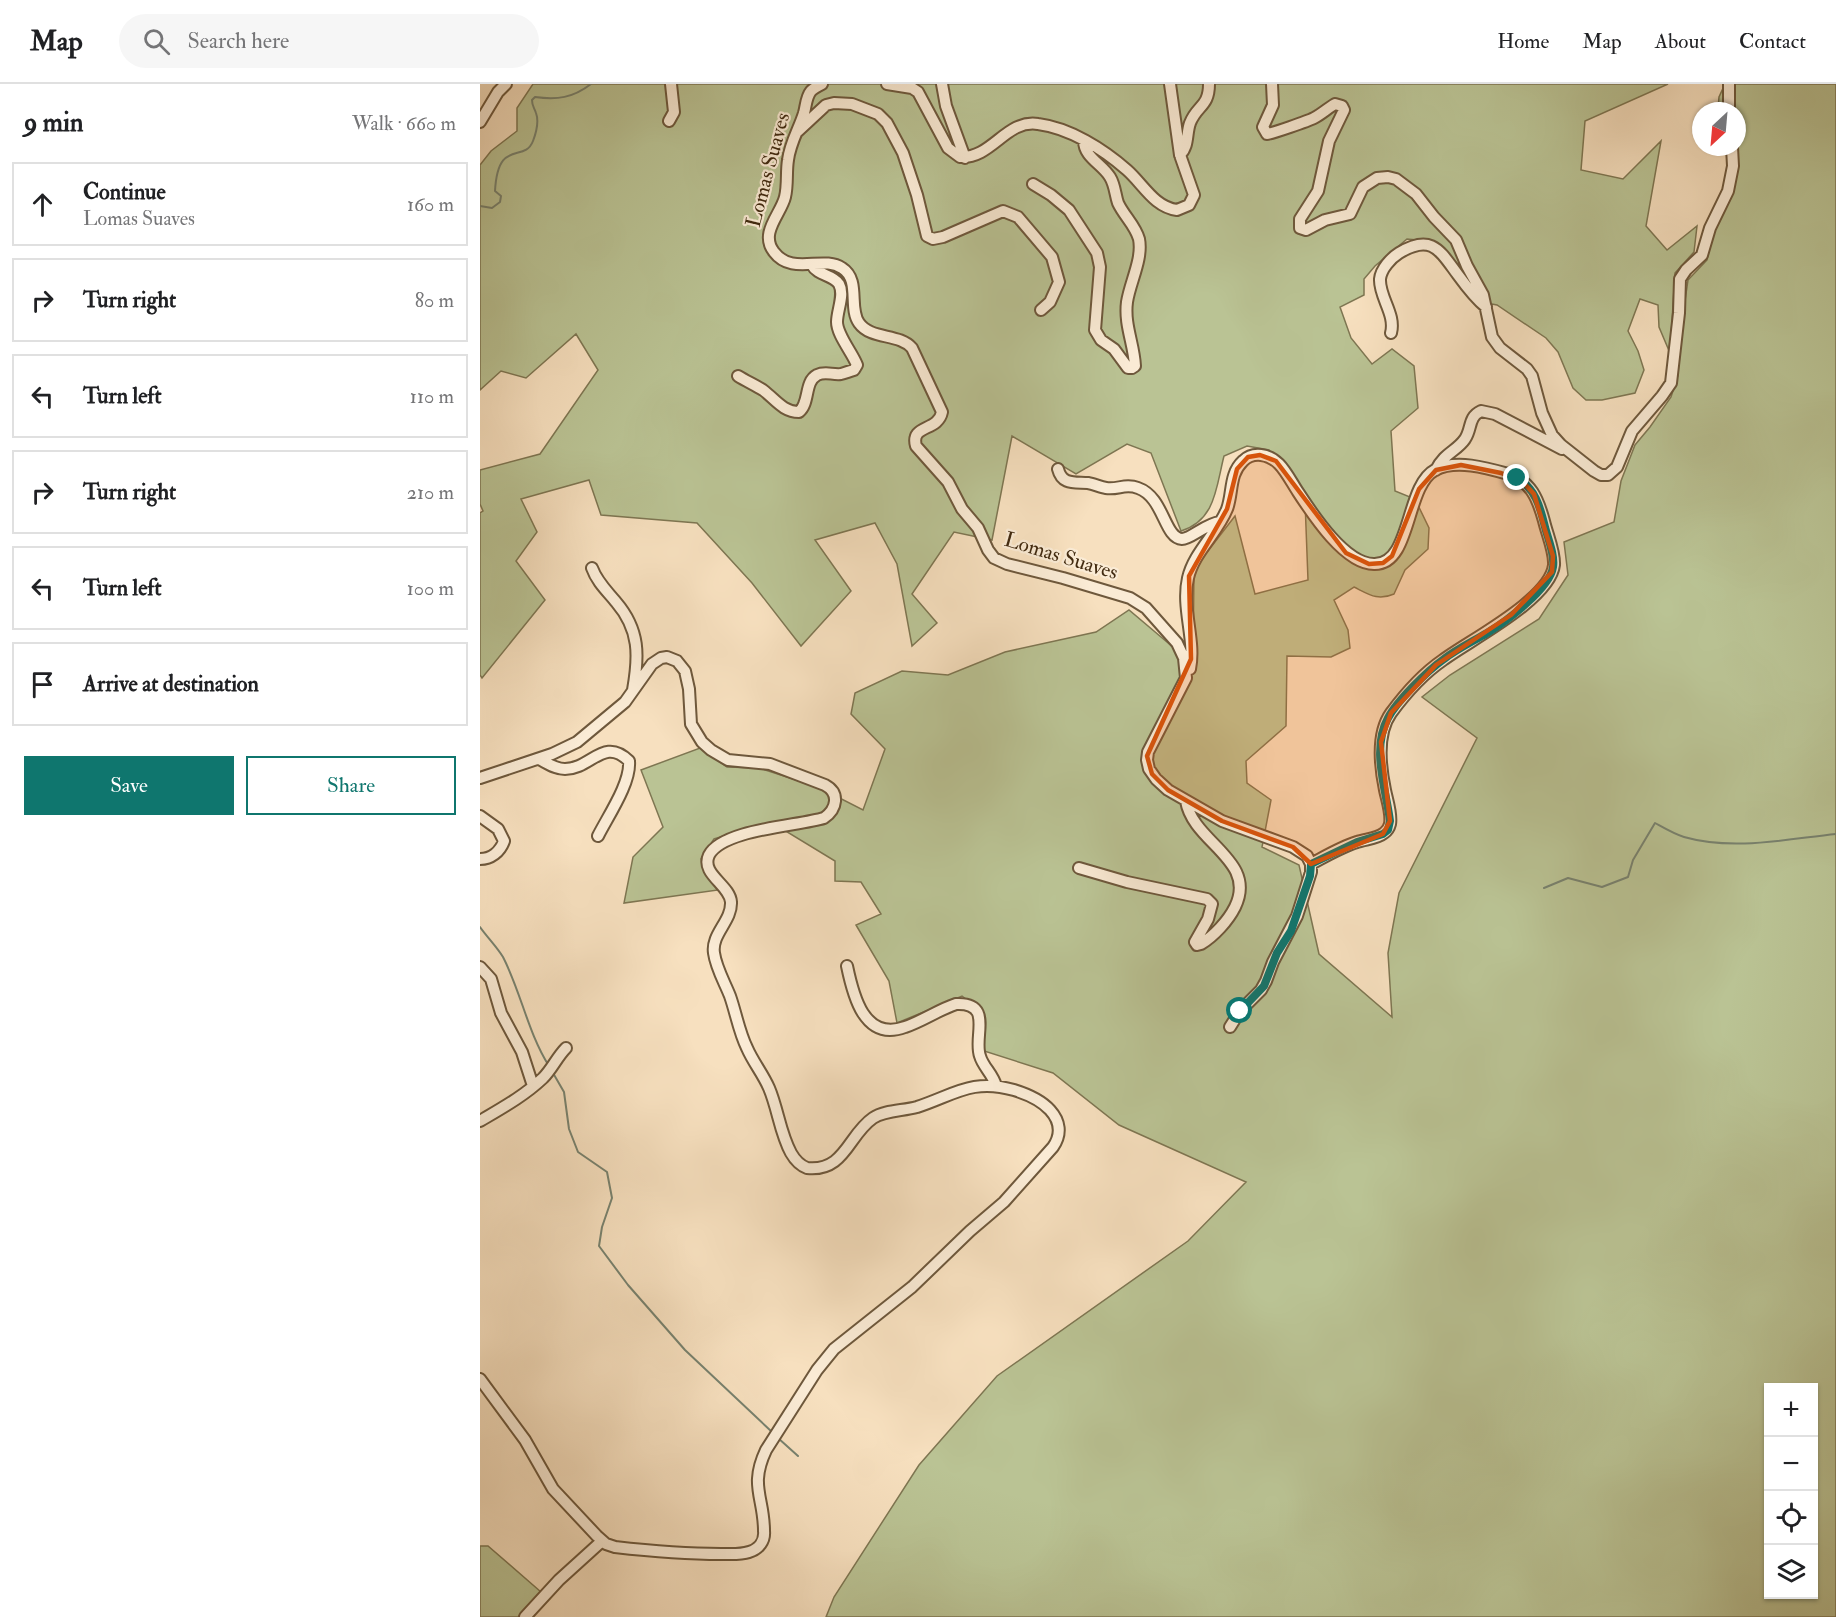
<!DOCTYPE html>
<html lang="en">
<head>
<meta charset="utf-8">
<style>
  :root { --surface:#fff; --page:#f6f6f6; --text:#202124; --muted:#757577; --line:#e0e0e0; --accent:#0f766e }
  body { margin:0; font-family:"IM FELL Double Pica",serif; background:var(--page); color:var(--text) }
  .controls { position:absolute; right:18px; bottom:18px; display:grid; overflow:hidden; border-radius:0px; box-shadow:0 2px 4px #0004 }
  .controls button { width:54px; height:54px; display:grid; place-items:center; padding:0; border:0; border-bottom:2px solid var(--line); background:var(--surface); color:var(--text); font:30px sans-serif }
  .compass { position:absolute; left:1212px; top:18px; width:54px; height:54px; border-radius:50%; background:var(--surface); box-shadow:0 2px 4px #0004; rotate:206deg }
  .stop { position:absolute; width:18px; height:18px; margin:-14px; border:4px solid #0f766e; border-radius:50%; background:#fff }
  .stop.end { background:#0f766e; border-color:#fff; box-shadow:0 2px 6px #0008 }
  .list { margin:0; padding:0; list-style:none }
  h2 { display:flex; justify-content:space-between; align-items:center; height:78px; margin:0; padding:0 24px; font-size:26px }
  h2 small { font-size:20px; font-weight:400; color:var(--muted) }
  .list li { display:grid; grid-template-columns:39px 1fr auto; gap:18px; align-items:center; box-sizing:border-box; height:84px; margin:0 12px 12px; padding:0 12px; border:2px solid var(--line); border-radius:0px }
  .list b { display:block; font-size:22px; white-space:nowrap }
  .list p { margin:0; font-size:20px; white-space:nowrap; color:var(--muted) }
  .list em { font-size:20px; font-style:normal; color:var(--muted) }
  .actions { display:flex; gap:12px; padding:18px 24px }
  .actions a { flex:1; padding:14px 0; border:2px solid var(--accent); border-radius:0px; text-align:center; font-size:21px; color:var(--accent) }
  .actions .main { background:var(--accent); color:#fff }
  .icon { flex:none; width:33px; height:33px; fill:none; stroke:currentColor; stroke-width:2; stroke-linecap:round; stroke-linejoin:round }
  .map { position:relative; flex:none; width:1356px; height:1533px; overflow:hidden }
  header { display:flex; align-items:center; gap:36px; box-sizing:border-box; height:84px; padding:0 30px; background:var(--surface); border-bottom:2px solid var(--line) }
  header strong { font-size:28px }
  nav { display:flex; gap:33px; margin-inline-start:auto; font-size:21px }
  .search { width:420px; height:54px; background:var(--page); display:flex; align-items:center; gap:15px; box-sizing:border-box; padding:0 21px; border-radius:33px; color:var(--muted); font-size:22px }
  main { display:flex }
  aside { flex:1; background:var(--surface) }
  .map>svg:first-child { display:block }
  .green { fill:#bac394; stroke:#7e7652; stroke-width:1.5; fill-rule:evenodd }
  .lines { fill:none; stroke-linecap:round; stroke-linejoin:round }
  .stream { stroke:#78826f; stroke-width:2 }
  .minor-casing { stroke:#6e583c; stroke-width:14 }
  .minor { stroke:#faebd5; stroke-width:10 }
  .route { stroke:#0f766e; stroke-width:8 }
  .marked { fill:#d7540c; fill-opacity:0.2; stroke:#d7540c; stroke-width:4.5; stroke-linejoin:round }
  .labels { text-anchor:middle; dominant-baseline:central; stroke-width:4.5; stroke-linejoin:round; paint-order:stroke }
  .street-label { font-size:21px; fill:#412a10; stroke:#faebd5 }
</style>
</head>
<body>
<header>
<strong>Map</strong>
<div class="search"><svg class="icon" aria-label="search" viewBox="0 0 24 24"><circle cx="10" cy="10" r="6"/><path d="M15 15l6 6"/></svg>Search here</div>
<nav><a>Home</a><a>Map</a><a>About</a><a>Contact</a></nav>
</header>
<main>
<aside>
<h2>9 min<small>Walk · 660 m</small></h2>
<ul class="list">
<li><svg class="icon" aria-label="ahead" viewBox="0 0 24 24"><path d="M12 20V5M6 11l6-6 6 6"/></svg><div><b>Continue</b><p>Lomas Suaves</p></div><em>160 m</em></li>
<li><svg class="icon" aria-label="right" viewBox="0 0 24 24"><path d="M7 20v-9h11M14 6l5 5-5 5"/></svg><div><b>Turn right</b></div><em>80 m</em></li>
<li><svg class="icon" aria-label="left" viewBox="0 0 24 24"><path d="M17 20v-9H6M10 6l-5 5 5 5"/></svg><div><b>Turn left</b></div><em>110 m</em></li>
<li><svg class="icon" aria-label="right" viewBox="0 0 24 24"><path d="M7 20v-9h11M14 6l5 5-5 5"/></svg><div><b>Turn right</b></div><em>210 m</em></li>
<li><svg class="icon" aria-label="left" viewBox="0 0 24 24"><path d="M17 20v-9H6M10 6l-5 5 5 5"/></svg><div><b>Turn left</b></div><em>100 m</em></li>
<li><svg class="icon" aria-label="arrive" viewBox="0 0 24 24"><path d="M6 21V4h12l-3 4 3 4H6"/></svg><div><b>Arrive at destination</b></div></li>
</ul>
<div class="actions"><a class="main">Save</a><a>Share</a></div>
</aside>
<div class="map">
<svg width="1356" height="1533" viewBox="0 0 1356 1533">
  <rect width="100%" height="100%" fill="#f7e0bf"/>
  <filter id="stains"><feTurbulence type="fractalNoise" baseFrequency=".00333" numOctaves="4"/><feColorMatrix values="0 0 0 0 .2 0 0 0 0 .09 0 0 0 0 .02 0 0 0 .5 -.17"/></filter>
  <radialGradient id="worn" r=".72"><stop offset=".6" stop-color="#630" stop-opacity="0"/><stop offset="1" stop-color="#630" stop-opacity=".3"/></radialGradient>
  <path class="green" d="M53,0h1135l-83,37 -4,49 42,9 38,-38 -15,85 21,24 30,-24 -3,26 -19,21 -5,80 -11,-26 -1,-22 -18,-6 -12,32 10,20 6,19 -9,23 -33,7h-16l-13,-12 -15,-36 -12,-14 -49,-33 -16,-3 -33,-38 -31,-24 -10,-1 -32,27 -11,13v16l-24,12 11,31 21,26 20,-15 22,17 4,42 -27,23 4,60 20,8 14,29 -1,21 -23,21 -11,24c-16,7 -24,1 -40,-7l-20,13 14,30 2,18 -19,9 -44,-1 -1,70 -40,35 1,22 24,17 -9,47 37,18 20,89 73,63 -4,-64 11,-60 78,-155 -55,-41 28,-22 89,-56 29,-44 -4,-33 50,-20 7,-41 14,-36 15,-18 21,-30 7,-22 2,-40 8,-55 19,-20 5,-26 25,-87v-36l-19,-2 1,-12 6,-13h111v1533h-1010l8,-20 85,-132 78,-89 191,-135 58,-59 -127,-57 -66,-52 -72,-23 3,-37 -22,-17 -65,27 -8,-42 -33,-56 25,-11 -20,-32 -26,-1v-20l-64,-39 -57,17 -13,20 3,12 14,19 -94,13 9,-46 30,-30 -22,-57 59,-22 27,19 32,1 59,19 45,23 22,-61 -34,-35 4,-21 47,-22 46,4 57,-23 91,-20 33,-22 64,54 1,-95 41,-53 20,78 53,-14 -3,-79 -36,-51 -22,-4 -23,10c-8,31 -8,64 -43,75l-30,-78 -24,-9 -51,30 -64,-38 -20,104 -38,-8 -42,62 25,29 -25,23 -15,-82 -22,-41 -60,17 36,51 -50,55 -49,-63 -55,-60 -96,-8 -12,-35 -68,19 16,33 -21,29 29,39 -63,78 -2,-3v-162l3,-2 -3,-7v-34l60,-16 58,-84 -22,-36 -50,44 -25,-7 -21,19v-225l11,-14 26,-20v-23zM1288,1304h46v206h-46z
    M0,1462h8l53,46 -23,25h-38z"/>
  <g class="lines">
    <path class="stream" d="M0,122l12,2 8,-6 1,-6 -6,-5c3,-54 29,-27 38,-50 3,-8 6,-20 3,-28 -2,-6 -4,-7 -4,-13l3,-3c22,3 38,1 56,-13
      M1064,804l24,-10 34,9 26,-10 5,-17 22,-37c9,5 19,11 29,14 49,14 103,2 152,-3
      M0,843c7,10 17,20 23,30 18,35 25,76 46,109
      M73,989l11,19 5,37 9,23 29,20 5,26 -10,29 -3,19 29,39 57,65 87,82
      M298,1354l20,18"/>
    <defs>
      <path id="minor" d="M342,0c-4,2 -8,4 -11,7 -5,6 -5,15 -7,22 -5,16 -14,30 -16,47 -2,12 0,25 -3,37 -4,17 -26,36 -11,55 18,24 49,3 68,16 19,12 6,40 17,55 12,17 40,10 53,25l30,64c-4,20 -32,12 -26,34l32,36 14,27 16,19 10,22 6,8 13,6 56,14 67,20 16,10 31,35 7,15 2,20 -38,74 -1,8 2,9 7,10 12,11 54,31 71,26 14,9 4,8v8l-14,44 -24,46 -7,19 -5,9 -21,21 -10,16
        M407,0l25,4 6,4 30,56 12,9c32,2 46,-38 78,-33 32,4 65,25 89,46 16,14 27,37 50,40l12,-5 5,-10 -14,-40 -10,-71
        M462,0l4,22 19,52
        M792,0l1,21 -10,22 4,7c4,0 41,-13 47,-16 8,-4 14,-10 21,-14l7,2 2,4 -15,31 -11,50 -18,28v9l6,2 19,-10 25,-6 13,-27 14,-9 11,-1 8,2 20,15 18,23 22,23 11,26 16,29 9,42 8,11 27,21 5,7 10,37 10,22 9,10 33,26 7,4h7l9,-8 15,-36 30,-35 9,-13 8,-70 1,-34 6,-9 16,-15 8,-27 18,-37 5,-25 -1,-19
        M1249,27v-27
        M189,37l5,-9 -3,-28
        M0,38l18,-30 8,-8
        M318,47l28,-26 8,-2 18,1 26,10 9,9 16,30 14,42 10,41 6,3 10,-2 60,-26 15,6 34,40 7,25 -9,20 -9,8
        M700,71c9,-9 6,-21 10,-32 7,-18 19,-16 19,-39
        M553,100l18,11 18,15 28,43 3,14 -5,63 6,10 13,9 14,19h4l3,-2c-1,-22 -11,-41 -8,-64 3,-20 16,-43 12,-63 -4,-14 -15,-23 -21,-36 -3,-9 -3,-18 -8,-26 -8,-13 -26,-20 -26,-36
        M911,249c5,-19 -12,-36 -11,-54 1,-10 11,-21 19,-26 33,-20 41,-2 59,22 8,11 17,23 28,32
        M258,292c8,5 17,9 25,14 12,9 20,22 36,22 11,-9 5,-30 18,-37 8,-4 15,0 24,-1 4,-1 9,-3 13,-4l3,-5c-5,-13 -20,-30 -20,-43 0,-12 8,-27 2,-38 -7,-10 -21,-8 -27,-19
        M578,385c4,16 16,13 30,14 6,1 12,4 18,5 12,2 19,-5 32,0 26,9 26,50 44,51 9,0 23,-15 38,-17
        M956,386c8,-17 21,-19 29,-31 7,-10 3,-22 16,-28l14,3 67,35
        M112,484c5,14 15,23 24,34 24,28 23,54 17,88
        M710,585c6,-29 -9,-61 -2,-91 6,-26 29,-44 39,-69 6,-16 2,-35 16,-48 10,-10 26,-7 36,3 7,7 13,19 19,28 15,23 47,72 76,72 38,1 31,-78 61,-94 21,-11 52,-2 73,4 23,7 30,25 36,47 3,13 11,31 10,44 -4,35 -86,76 -111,95 -19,13 -38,34 -52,53 -15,21 -11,53 -6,77 2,10 7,24 5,34 -1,4 -3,7 -6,9 -7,6 -19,6 -27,9 -16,5 -31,14 -46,22
        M59,675c8,4 16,10 26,10 26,0 39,-33 64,-8 2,22 -21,55 -31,75
        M0,694l72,-24 25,-12 48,-40 27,-38 9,-6 6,-1 10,4 8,10 4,18 2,35 11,18 9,8 17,10 42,4 55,21c15,8 12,24 -1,33 -26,8 -101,11 -115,37 -9,19 21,30 22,47 1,19 -20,32 -17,51 2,15 11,30 16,43 6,17 9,36 17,52 6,14 16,26 22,40 9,21 11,45 22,65 4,7 8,12 16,15 38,4 41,-33 66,-50 12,-8 30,-7 44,-11 37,-12 55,-29 97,-17 13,4 26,9 36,20 10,11 12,24 3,37l-49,55 -34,29 -58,56 -78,62 -17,21 -51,80c-17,36 -2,47 -2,81 1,10 -5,18 -15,21 -9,3 -19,2 -28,2 -35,0 -71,-3 -106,-7l-9,-3 -9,-8 -44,-47 -28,-49 -45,-61
        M0,732l18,13 6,12c-4,11 -13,18 -24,18
        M599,784l48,14 80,17 5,5 -4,15 -13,23 2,3 4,-1c13,-8 27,-23 34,-37 23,-47 -42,-64 -49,-106
        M367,882c6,29 17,76 58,61 18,-6 33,-17 51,-23 38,-2 17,33 24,52 3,11 13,18 16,30
        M0,883l11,12 10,34 21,39 11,34
        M0,1037c22,-13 44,-25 63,-43 9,-9 14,-21 23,-30
        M45,1533l34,-37 43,-39"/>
    </defs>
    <use href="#minor" class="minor-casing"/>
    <use href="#minor" class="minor"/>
  </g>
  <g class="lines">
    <path class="route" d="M760,927l24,-25 13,-33 14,-22 19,-55 1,-12 46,-22 26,-8 5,-4 2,-9c-4,-32 -19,-72 -2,-103 9,-17 39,-47 56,-59 13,-10 28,-17 43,-26 18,-11 63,-44 66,-66 2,-12 -5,-28 -8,-40 -5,-20 -9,-38 -28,-49"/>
  </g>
  <path class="marked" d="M780,371l16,6 70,92 23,11 14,-1 9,-7 27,-67 17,-19 25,-5 40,8 21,8 12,13 19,62 -1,16 -41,43 -75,50 -45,48 -10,29 9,79 -7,13 -72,30 -18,-17 -71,-26 -54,-31 -16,-16 -5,-18 44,-97 -2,-83 38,-67 10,-40 11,-12z"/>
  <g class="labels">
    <g class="street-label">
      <text transform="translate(288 86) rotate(-75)">Lomas Suaves</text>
      <text transform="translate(581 472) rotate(17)">Lomas Suaves</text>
    </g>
  </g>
  <rect width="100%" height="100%" filter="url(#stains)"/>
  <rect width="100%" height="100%" fill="url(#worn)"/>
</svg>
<div class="controls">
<button>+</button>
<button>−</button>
<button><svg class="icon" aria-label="locate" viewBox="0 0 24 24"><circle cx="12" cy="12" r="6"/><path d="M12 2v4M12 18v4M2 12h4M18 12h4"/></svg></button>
<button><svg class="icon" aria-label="layers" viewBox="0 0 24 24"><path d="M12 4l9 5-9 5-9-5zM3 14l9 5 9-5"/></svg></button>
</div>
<svg class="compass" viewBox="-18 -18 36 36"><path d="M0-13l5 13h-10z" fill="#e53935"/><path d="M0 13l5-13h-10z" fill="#757577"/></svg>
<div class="stop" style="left:760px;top:927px"></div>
<div class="stop end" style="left:1037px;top:394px"></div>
</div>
</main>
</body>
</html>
